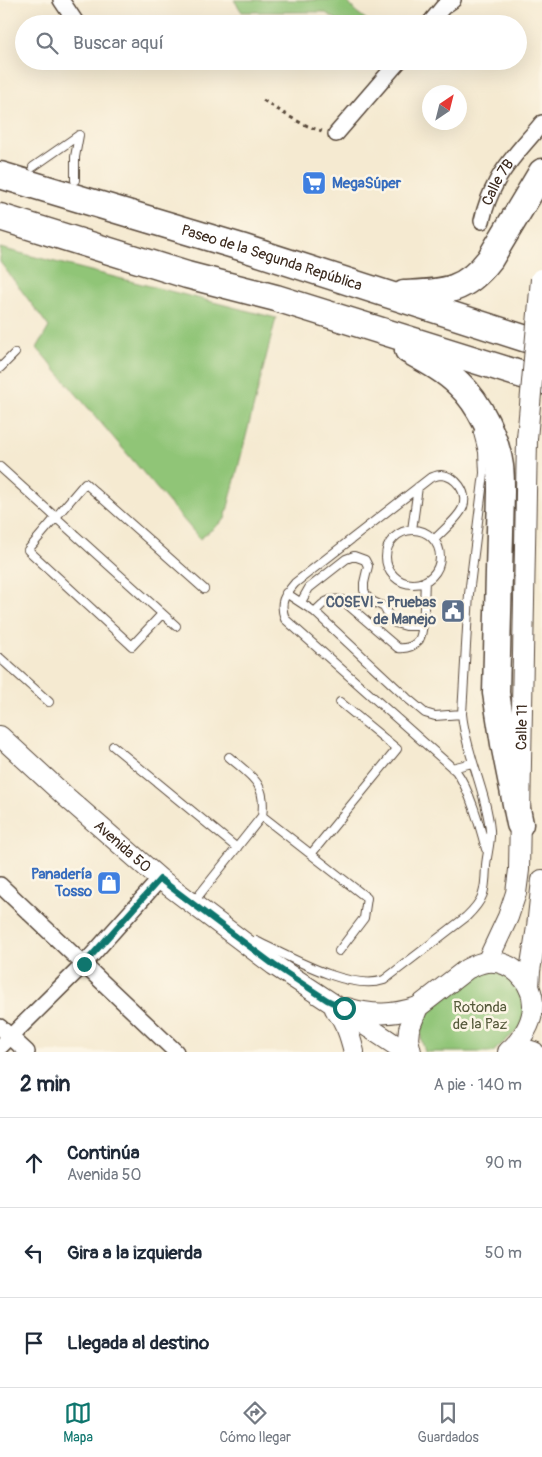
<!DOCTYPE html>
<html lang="es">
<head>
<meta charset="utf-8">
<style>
  :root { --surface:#fff; --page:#f2f2f3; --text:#1f2937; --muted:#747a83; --line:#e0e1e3; --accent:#0f766e }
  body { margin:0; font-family:Pangolin,sans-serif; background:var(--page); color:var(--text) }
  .compass { position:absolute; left:422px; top:85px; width:45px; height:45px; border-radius:50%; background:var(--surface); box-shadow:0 5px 20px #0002; rotate:35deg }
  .stop { position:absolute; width:15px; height:15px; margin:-11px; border:4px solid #0f766e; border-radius:50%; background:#fff }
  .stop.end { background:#0f766e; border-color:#fff; box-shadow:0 1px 5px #0008 }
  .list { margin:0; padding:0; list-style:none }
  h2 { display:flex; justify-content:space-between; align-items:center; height:65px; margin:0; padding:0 20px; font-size:21px }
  h2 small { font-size:16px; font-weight:400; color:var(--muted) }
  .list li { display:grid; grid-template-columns:32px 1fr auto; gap:15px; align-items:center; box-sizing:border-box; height:90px; padding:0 20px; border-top:1px solid var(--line) }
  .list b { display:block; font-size:19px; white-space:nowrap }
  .list p { margin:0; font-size:16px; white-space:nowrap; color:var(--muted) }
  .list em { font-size:16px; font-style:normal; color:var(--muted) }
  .icon { flex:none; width:28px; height:28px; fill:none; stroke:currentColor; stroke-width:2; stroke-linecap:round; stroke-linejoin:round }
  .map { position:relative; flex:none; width:542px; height:1052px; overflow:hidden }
  .search { position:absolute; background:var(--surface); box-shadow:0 5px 20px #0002; left:15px; right:15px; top:15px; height:55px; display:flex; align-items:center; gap:12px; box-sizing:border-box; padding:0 18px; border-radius:28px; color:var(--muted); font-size:19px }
  .sheet { height:335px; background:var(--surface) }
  nav { display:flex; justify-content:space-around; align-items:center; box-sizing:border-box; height:70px; border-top:1px solid var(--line); background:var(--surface); font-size:14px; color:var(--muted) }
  nav a { display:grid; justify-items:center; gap:2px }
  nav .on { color:var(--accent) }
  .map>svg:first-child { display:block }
  .green { fill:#90c577; stroke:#66784a }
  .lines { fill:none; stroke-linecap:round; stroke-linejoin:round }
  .lane-casing { stroke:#574739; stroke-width:10 }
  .street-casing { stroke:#574739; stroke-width:18 }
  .secondary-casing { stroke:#574739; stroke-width:22 }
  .highway-casing { stroke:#574739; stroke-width:29 }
  .path { stroke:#574739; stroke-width:3; stroke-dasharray:4 4; stroke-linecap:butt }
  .lane { stroke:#fff; stroke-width:8 }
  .street { stroke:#fff; stroke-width:15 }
  .secondary { stroke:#fff; stroke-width:20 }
  .highway { stroke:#fff; stroke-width:26 }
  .secondary-bridge-casing { stroke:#574739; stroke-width:22; stroke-linecap:butt }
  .secondary-bridge { stroke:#fff; stroke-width:20 }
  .route { stroke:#0f766e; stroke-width:6 }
  .labels { text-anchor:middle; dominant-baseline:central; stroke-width:5; stroke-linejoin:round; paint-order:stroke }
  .shop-label { font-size:15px; font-weight:bold; fill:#366cbe; stroke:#fcf5e5; text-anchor:start }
  .street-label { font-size:15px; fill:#3b2a1e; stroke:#fcf5e5 }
  .service-label { font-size:15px; font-weight:bold; fill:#4e5e75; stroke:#fcf5e5; text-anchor:end }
  .park-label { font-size:15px; fill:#545839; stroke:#fcf5e5 }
</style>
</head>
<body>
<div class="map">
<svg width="542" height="1052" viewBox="0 0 542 1052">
  <rect width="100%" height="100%" fill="#fcf5e5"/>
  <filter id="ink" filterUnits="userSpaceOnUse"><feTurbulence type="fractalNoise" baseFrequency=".02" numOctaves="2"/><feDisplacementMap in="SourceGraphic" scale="10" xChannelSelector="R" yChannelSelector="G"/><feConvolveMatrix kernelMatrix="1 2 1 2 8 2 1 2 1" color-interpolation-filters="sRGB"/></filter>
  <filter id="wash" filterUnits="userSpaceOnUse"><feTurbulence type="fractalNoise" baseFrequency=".0096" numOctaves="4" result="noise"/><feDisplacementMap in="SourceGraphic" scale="20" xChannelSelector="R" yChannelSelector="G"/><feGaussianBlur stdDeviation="1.12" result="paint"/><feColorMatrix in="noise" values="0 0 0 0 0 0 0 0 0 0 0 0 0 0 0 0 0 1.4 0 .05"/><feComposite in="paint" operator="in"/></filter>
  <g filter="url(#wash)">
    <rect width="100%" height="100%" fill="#f5ead1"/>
    <path class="green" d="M234,0h112l9,11 17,13h-28l-20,-12h-82z
      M0,248l276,70 -51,201 -25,20 -163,-191 12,-21 -49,-65z
      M500,968l29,26 -7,32 -29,26h-68l-4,-14 1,-18 9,-12 50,-37z"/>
  </g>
  <g filter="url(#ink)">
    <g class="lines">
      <defs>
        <path id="lane" d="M33,167l46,-32
          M75,180v-23l4,-22
          M0,368l15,-15
          M0,467l176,159
          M412,530l6,-43
          M386 557a27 27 0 1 1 54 0a27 27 0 1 1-54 0Z
          M434,540c8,-9 25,-22 29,-33 5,-15 -7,-31 -22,-32 -4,0 -8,2 -11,3l-135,105c-11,13 -16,19 -10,36l171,152c14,19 24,56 30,78
          M425,581c-1,13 0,50 -6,59 -6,7 -13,9 -21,8l-56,-48c-13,-2 -19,2 -27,12l92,86 18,15 10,3 27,-2
          M286,593l29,19
          M301,602l8,-14 37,-29 8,-3 11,4 3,6 -4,17v7l2,5 4,5 14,7 8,15 14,4h16
          M162,614l-30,32 -104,-96 57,-67 119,106
          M0,658l49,44
          M113,746l124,102
          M452,768l20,-5
          M262,816l105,82 -3,20 -25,33
          M311,854l86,-105 -57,-47
          M192,904l70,-88c5,-33 -11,-40 -33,-59
          M256,941c32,15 94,51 128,39l82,-63c20,-19 19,-27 20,-52 1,-11 5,-24 4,-35 -4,-40 -24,-76 -28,-116l7,-120 15,-121 -1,-21 -5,-19"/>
        <g id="street">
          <path d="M61,0l16,24"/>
          <path d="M429,24l14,-17 10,-7"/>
          <path d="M336,134l63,-73"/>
          <path id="s1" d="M482,221c3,-14 8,-27 15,-40 11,-21 30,-39 45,-58"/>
          <path d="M0,885l176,167"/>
          <path d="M0,1027l27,25"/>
          <path d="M0,1047l84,-83 76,-85"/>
        </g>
        <g id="secondary">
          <path id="s2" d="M0,736l65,60 95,83 114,86 132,87"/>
          <path id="s3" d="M487,962l21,-45 8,-24 3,-23 8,-431"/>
          <path d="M529,988l1,-17 7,-44 5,-47"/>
          <path d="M347,1008c27,8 45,7 71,-1"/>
          <path d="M335,1009c11,13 15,27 19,43"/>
          <path d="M515,1046l19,6"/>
          <path d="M411,1052l-3,-13 1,-10 9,-22 49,-38c6,-3 12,-6 19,-7 24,-3 47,19 47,43 0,18 -12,36 -25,47"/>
        </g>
        <g id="highway">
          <path id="s4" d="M0,175l244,73 298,96"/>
          <path d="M0,217l187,58 89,23 266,83"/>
          <path d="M404,294c39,-2 60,-1 86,-35l52,-87"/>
          <path d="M408,350c18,10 37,20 51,34 21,20 37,54 41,82 1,8 1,18 1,26l-5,201 8,51 16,80"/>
        </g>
      </defs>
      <use href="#lane" class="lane-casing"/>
      <use href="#street" class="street-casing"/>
      <use href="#secondary" class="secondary-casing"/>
      <use href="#highway" class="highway-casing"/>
      <path class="path" d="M263,100c19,12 37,25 59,31"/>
      <use href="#lane" class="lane"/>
      <use href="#street" class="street"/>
      <use href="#secondary" class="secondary"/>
      <use href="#highway" class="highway"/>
      <defs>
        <path id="secondary-bridge" d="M527,439l14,-160"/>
      </defs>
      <use href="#secondary-bridge" class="secondary-bridge-casing"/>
      <use href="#secondary-bridge" class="secondary-bridge"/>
    </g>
  </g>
  <g class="lines" filter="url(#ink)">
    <path class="route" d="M84,964l76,-85 114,86 53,35 17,8"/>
  </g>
  <defs>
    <symbol id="supermarket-square" viewBox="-11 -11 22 22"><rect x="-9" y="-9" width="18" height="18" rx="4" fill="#3f7fe0" stroke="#fcf5e5"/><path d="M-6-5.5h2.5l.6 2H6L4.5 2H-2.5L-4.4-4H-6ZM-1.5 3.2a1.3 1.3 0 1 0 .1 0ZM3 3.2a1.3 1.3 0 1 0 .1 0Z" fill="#fff"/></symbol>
    <symbol id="civic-square" viewBox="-11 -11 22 22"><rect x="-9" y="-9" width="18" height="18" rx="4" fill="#5c6f8a" stroke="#fcf5e5"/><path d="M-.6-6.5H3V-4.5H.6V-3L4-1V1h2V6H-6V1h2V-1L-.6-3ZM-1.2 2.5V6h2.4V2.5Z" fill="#fff"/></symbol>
    <symbol id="shop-square" viewBox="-11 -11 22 22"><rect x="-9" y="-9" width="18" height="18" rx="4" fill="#3f7fe0" stroke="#fcf5e5"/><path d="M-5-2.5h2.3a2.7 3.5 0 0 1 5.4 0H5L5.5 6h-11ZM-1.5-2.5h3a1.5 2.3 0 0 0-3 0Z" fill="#fff"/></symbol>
  </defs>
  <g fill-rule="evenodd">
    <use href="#supermarket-square" x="300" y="169" width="28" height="28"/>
    <use href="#civic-square" x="439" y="597" width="28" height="28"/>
    <use href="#shop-square" x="95" y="869" width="28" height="28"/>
  </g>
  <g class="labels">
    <g class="shop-label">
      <text x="332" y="183">MegaSúper</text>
      <text x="92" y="874" text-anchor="end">Panadería<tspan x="92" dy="17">Tosso</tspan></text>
    </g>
    <g class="street-label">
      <text stroke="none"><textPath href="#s1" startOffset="42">Calle 7B</textPath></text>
      <text stroke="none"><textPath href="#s4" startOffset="284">Paseo de la Segunda República</textPath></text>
      <text stroke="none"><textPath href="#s3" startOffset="241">Calle 11</textPath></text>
      <text stroke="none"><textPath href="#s2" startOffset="165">Avenida 50</textPath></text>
    </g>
    <g class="service-label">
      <text x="436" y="602">COSEVI - Pruebas<tspan x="436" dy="17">de Manejo</tspan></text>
    </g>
    <g class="park-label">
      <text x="480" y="1007">Rotonda<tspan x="480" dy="17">de la Paz</tspan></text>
    </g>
  </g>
</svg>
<svg class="compass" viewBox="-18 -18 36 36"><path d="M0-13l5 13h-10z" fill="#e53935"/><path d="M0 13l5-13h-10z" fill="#747a83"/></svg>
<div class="stop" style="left:344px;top:1008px"></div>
<div class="stop end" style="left:84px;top:964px"></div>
<div class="search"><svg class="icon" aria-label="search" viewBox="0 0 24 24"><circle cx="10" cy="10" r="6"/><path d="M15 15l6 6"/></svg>Buscar aquí</div>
</div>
<section class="sheet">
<h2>2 min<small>A pie · 140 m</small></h2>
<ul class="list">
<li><svg class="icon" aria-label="ahead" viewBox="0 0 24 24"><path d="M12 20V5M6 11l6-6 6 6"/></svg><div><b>Continúa</b><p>Avenida 50</p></div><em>90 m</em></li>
<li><svg class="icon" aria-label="left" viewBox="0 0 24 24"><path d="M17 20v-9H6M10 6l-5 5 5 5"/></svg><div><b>Gira a la izquierda</b></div><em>50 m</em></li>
<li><svg class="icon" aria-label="arrive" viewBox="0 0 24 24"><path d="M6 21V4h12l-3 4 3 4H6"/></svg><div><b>Llegada al destino</b></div></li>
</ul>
</section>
<nav>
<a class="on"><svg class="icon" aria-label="map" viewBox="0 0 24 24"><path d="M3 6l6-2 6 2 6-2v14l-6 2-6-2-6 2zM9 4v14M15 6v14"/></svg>Mapa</a>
<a><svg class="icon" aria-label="directions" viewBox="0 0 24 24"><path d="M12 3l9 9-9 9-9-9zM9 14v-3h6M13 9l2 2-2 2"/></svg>Cómo llegar</a>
<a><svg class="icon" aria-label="saved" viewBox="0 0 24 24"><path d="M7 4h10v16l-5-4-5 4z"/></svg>Guardados</a>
</nav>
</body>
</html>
